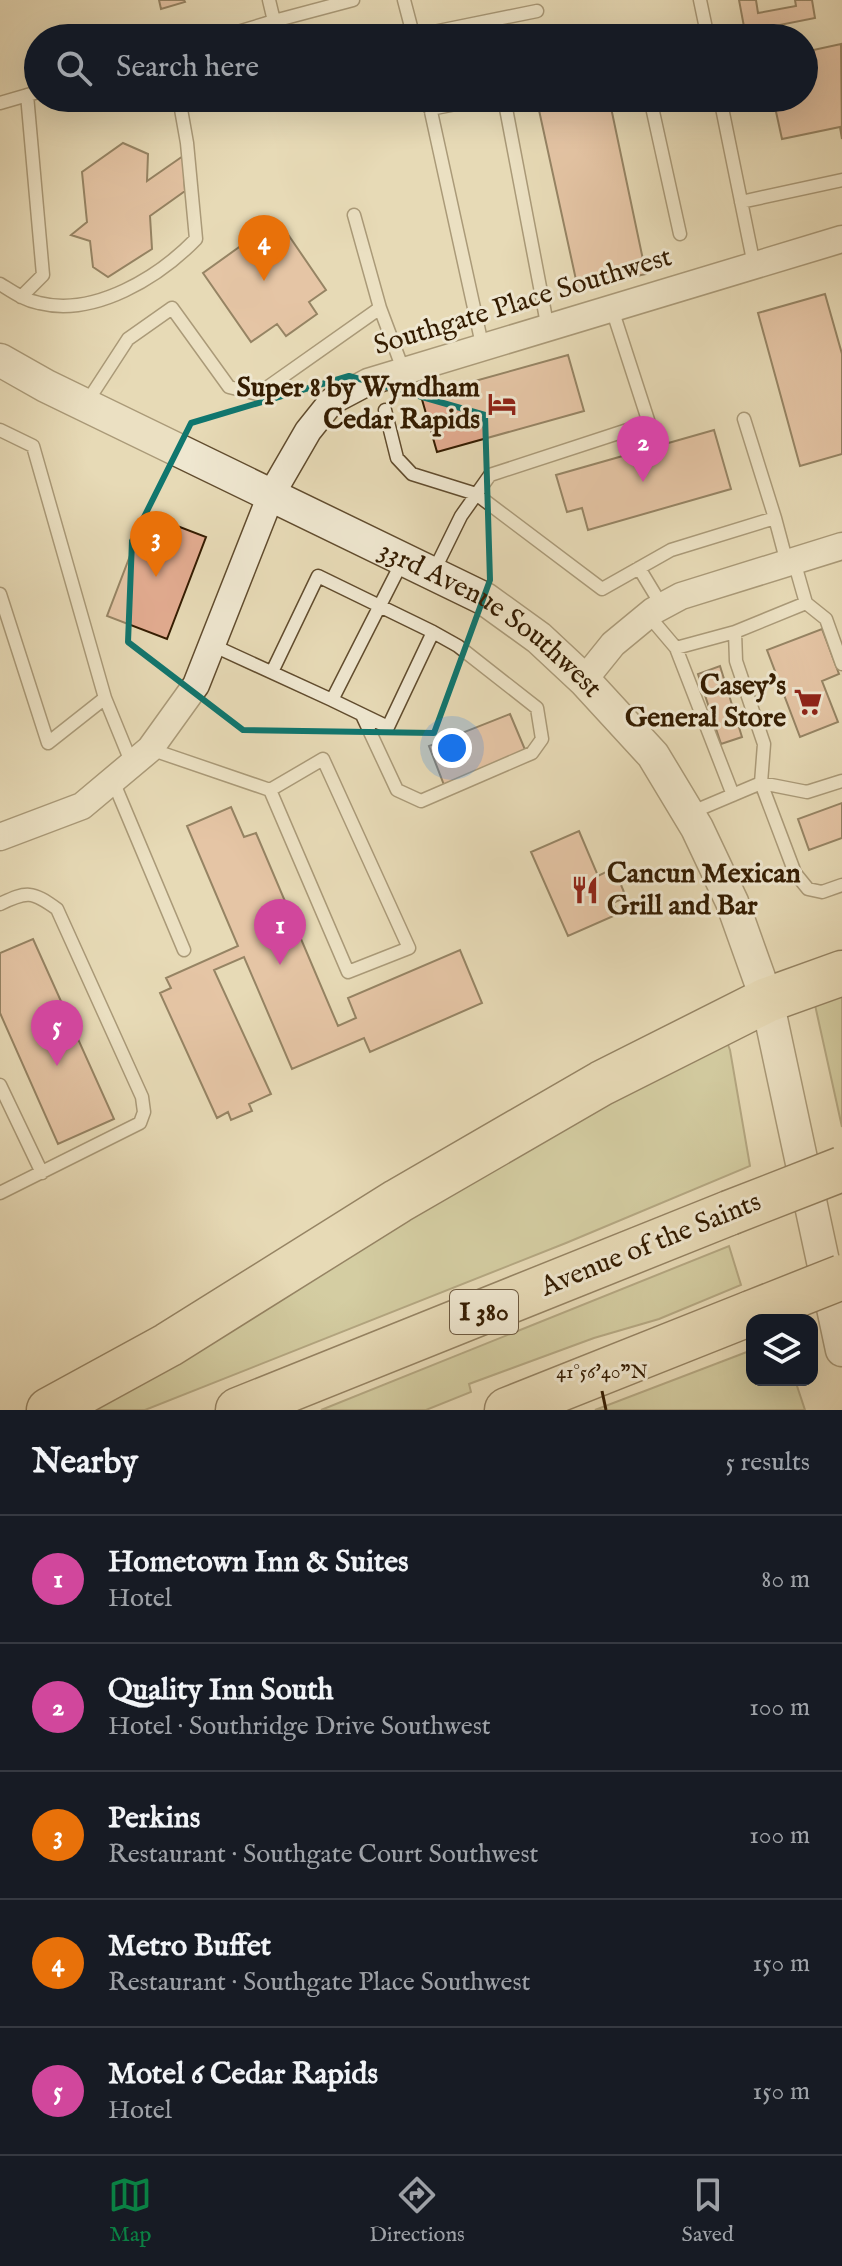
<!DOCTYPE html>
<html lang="en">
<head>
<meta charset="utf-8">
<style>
  :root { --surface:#171b24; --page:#242831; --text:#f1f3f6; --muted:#9ea1a6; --line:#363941; --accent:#0b8043 }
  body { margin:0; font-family:"IM FELL English",serif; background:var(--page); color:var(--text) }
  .controls { position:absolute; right:24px; bottom:24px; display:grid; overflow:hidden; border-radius:16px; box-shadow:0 8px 32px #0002 }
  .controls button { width:72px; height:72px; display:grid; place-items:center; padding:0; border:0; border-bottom:2px solid var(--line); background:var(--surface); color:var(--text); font:40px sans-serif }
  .you { position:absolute; left:452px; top:748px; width:28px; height:28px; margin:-20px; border:6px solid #fff; border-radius:50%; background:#1a73e8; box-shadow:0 0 0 12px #1a73e833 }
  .badge { display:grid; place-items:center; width:52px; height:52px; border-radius:50%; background:var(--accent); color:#fff; font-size:26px; font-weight:700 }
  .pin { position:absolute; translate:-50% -66px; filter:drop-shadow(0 2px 4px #0008) }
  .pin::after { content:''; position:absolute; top:42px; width:28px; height:24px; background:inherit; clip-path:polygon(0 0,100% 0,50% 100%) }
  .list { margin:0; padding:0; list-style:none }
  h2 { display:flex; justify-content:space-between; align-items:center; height:104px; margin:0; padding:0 32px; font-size:34px }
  h2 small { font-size:26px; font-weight:400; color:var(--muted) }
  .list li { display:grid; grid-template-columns:52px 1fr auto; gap:24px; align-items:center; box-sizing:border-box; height:128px; padding:0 32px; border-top:2px solid var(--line) }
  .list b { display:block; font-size:30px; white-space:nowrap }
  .list p { margin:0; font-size:26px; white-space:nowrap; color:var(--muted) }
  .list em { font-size:26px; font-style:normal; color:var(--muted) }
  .icon { flex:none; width:44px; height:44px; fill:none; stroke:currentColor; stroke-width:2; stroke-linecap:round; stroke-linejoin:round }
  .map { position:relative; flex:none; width:842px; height:1410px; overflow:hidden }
  .search { position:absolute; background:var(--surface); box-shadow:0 8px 32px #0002; left:24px; right:24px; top:24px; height:88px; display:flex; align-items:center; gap:20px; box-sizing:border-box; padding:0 28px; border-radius:44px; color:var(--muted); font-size:30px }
  .sheet { height:744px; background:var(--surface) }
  nav { display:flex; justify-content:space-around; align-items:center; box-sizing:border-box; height:112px; border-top:2px solid var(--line); background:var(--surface); font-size:22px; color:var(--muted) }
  nav a { display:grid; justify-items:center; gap:4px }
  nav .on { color:var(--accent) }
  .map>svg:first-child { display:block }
  .green { fill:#bcbd89; stroke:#786c45; stroke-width:2 }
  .building { fill:#e3ac91; stroke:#341c01; stroke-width:2 }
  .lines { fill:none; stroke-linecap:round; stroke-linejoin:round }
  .service-casing { stroke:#614c2e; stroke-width:15 }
  .minor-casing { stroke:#614c2e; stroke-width:29 }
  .tertiary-casing { stroke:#614c2e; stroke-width:35 }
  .motorway-casing { stroke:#341c01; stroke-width:47 }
  .service { stroke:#efe7d0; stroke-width:12 }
  .minor { stroke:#efe7d0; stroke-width:26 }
  .tertiary { stroke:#efe7d0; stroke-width:32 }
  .motorway { stroke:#e7dab6; stroke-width:44 }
  .motorway-bridge-casing { stroke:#341c01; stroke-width:47; stroke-linecap:butt }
  .motorway-bridge { stroke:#e7dab6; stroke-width:44 }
  .marked { fill:none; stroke:#0f766e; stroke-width:6; stroke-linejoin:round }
  .ticks { fill:none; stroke:#341c01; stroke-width:3 }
  .labels { text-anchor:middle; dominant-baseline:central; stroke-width:6; stroke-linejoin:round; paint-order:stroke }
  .shield { fill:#efe7d0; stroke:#6c593f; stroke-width:2 }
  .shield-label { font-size:26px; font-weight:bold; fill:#341c01 }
  .street-label { font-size:28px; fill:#341c01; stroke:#efe7d0 }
  .poi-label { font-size:28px; font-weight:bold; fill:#341c01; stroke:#efe7d0; text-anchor:end }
  .ticks-label { font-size:20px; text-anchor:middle; fill:#341c01; stroke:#efe7d0; stroke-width:6; stroke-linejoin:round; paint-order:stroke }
</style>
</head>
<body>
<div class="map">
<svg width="842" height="1410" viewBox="0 0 842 1410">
  <rect width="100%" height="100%" fill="#e7dab6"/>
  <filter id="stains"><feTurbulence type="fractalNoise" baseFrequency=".0025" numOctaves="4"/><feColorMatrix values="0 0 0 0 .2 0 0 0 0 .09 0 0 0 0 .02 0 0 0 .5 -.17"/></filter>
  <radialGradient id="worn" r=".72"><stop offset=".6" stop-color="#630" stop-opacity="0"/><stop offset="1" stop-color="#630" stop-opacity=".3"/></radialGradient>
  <path class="green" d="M842,992v135l-27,-122z
    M725,1037l5,13 20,116 -184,77 -421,167h-62l404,-246z
    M729,1246l12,39 -82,34 -65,19 -125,46 2,8 -45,18h-105z
    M752,1350v30h43l10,30h-210z"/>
  <path class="building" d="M159,0h25l1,2 -24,7z
    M739,0h17l2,13 38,-7 -1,-6h17l3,18 -70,14z
    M841,44l1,95 -2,-12 -58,12 -9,-41h31v-46z
    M551,98h58l37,176 -68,15 -41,-188z
    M123,143l25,11 -1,27 36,-25 2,35 -35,25 2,33 -44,28 -15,-10 -3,-26 -19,-6 16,-13 -5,-50z
    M285,230l41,60 -17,12 8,12 -31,22 -9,-12 -26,18 -48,-69 46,-33 7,10z
    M825,294l17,60v100l-42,12 -42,-153z
    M568,355l16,56 -147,41 -16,-56z
    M714,430l17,59 -143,41 -6,-22 -15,4 -11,-37z
    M146,514l60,23 -39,102 -60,-23z
    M822,629l17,45 -17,7 16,41 -38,15 -33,-87z
    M720,666l22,71 -21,7 -23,-70z
    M510,714l16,38 -82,33 -15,-39z
    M842,803v35l-33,12 -11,-31z
    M231,807l13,30 12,-4 82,193 18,-8 -8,-20 112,-48 22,53 -112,49 -6,-14 -72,31 -48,-112 -30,13 57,124 -22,10 3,7 -21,9 -3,-8 -11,6 -57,-125 11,-5 -5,-10 72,-32 -51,-120z
    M579,831l19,45 10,-5 5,11 6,-2 7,17 -13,6 5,11 -50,22 -37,-84z
    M33,939l81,180 -56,25 -58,-131v-60z"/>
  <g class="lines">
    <defs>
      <path id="service" d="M269,0l5,21 79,-21
        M404,0l10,38
        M700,0l8,38
        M414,36l123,-25
        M218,38l56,-17
        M428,98l55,251
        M504,98l44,231
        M650,98l30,136
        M720,98l34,167
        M0,103l38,-11
        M430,109l58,-11
        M741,202l101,-22
        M354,215l26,93
        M0,284c13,8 24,16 39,19 56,14 120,-26 157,-64l-9,-96 -8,-45
        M21,297l22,-22 -16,-180
        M87,402l41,-63 44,-31 57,79 29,7 122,-86 24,64
        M385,410l12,48 15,16 64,20 126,95 69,-39 104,-32 12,45
        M744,419l31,99
        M0,430l33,16 72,252
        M794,561l12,42 -71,29 1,29 28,83 -3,39 34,90 13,16 14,3 20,-7
        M639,568l23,38
        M433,573l28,-57 29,-41 159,-52 -37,-114
        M0,594l48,149 57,-45 27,66
        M806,603l20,16 16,45
        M648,615l28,33 59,-16
        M212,645l120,55 71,-140
        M676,648l57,147
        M272,672l46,-96 115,56 -45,95 -56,-27
        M362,715l35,75 24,11 111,-48 10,-14 -5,-31 -79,-62 -25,-14
        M150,749l120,41 53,-31 86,189 -61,24 -78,-182
        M113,781l71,169
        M690,813l71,-30 46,9 35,-11
        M0,904c27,-13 32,-13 57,5l85,188 2,15 -4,11 -140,70
        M0,1085l42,88"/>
      <path id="minor" d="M584,680l29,-36 40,-33 28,-15 161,-50
        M0,837l82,-31 68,-57 46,-64 75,-190 37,-64 24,-30 36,-19 474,-143"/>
      <g id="tertiary">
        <path id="s1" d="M0,360l46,26 439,213 54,39 45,42 69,75 44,73 35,74 35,98 75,350"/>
      </g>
      <path id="motorway" d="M49,1410l119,-65 230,-144 204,-118 165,-83 75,-27
        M238,1410l491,-197
        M507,1410l244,-97"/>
    </defs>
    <use href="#service" class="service-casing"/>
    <use href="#minor" class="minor-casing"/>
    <use href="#tertiary" class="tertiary-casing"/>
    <use href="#motorway" class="motorway-casing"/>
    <use href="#service" class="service"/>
    <use href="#minor" class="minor"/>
    <use href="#tertiary" class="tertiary"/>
    <use href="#motorway" class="motorway"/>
    <defs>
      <path id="motorway-bridge" d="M729,1213l113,-44
        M751,1313l91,-36"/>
    </defs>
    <use href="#motorway-bridge" class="motorway-bridge-casing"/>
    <use href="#motorway-bridge" class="motorway-bridge"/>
  </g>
  <path d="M0 0H842V1410H0ZM349,376l136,39 5,165 -56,153 -191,-3 -115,-88 4,-101 59,-118z" fill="#e7dab6" fill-opacity=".55" fill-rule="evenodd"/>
  <path class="marked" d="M349,376l136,39 5,165 -56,153 -191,-3 -115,-88 4,-101 59,-118z"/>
  <path class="ticks" d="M602,1391l4,19"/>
  <defs>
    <symbol id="hotel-bare" viewBox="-9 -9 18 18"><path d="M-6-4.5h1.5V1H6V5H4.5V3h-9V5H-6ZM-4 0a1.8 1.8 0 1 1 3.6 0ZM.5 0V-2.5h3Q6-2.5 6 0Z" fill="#8f2418" stroke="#efe7d0" stroke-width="2.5" paint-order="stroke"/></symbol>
    <symbol id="supermarket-bare" viewBox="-9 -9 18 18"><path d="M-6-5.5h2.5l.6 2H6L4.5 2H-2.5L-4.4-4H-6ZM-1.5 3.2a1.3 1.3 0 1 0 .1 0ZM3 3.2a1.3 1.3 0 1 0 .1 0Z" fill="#8f2418" stroke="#efe7d0" stroke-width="2.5" paint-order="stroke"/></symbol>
    <symbol id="restaurant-bare" viewBox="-9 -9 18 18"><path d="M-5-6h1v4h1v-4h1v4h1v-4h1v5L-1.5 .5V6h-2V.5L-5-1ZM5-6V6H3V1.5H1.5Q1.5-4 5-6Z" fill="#8f2418" stroke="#efe7d0" stroke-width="2.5" paint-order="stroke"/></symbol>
  </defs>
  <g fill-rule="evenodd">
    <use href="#hotel-bare" x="482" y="384" width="40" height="40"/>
    <use href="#supermarket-bare" x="788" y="682" width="40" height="40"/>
    <use href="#restaurant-bare" x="565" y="870" width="40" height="40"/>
  </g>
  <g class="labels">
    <rect class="shield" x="450" y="1290" width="68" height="44" rx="6"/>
    <g class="shield-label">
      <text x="484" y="1312">I 380</text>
    </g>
    <g class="street-label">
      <text transform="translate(523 302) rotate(-17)">Southgate Place Southwest</text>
      <text stroke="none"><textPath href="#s1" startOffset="556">33rd Avenue Southwest</textPath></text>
      <text transform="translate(651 1245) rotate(-22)">Avenue of the Saints</text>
    </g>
    <g class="poi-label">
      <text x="480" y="388">Super 8 by Wyndham<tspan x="480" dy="32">Cedar Rapids</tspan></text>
      <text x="786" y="686">Casey's<tspan x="786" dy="32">General Store</tspan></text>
      <text x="607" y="874" text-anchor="start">Cancun Mexican<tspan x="607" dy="32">Grill and Bar</tspan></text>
    </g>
  </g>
  <g class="ticks-label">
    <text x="602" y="1378">41°56'40"N</text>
  </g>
  <rect width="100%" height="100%" filter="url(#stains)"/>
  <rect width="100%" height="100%" fill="url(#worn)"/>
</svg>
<div class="controls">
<button><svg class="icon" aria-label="layers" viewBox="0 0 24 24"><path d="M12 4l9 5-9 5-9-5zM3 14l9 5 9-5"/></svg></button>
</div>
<div class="you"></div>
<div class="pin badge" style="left:280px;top:965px;background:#d1479c">1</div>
<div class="pin badge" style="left:643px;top:482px;background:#d1479c">2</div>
<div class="pin badge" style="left:156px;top:577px;background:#e8710a">3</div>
<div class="pin badge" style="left:264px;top:281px;background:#e8710a">4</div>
<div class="pin badge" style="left:57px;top:1066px;background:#d1479c">5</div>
<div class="search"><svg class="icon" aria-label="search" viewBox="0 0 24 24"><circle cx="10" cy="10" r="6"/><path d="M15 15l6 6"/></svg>Search here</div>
</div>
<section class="sheet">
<h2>Nearby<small>5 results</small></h2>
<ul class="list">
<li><span class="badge" style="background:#d1479c">1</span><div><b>Hometown Inn &amp; Suites</b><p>Hotel</p></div><em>80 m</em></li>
<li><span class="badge" style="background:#d1479c">2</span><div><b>Quality Inn South</b><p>Hotel · Southridge Drive Southwest</p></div><em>100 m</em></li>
<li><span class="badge" style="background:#e8710a">3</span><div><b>Perkins</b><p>Restaurant · Southgate Court Southwest</p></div><em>100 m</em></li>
<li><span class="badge" style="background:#e8710a">4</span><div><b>Metro Buffet</b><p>Restaurant · Southgate Place Southwest</p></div><em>150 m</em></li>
<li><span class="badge" style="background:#d1479c">5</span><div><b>Motel 6 Cedar Rapids</b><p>Hotel</p></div><em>150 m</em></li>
</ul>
</section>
<nav>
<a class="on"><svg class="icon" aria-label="map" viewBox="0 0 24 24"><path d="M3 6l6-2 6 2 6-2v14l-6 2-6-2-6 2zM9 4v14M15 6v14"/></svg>Map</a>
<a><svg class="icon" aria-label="directions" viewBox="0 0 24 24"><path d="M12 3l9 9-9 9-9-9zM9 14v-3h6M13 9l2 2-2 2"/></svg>Directions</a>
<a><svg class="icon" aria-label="saved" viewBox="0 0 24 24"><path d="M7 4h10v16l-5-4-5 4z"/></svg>Saved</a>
</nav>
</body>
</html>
